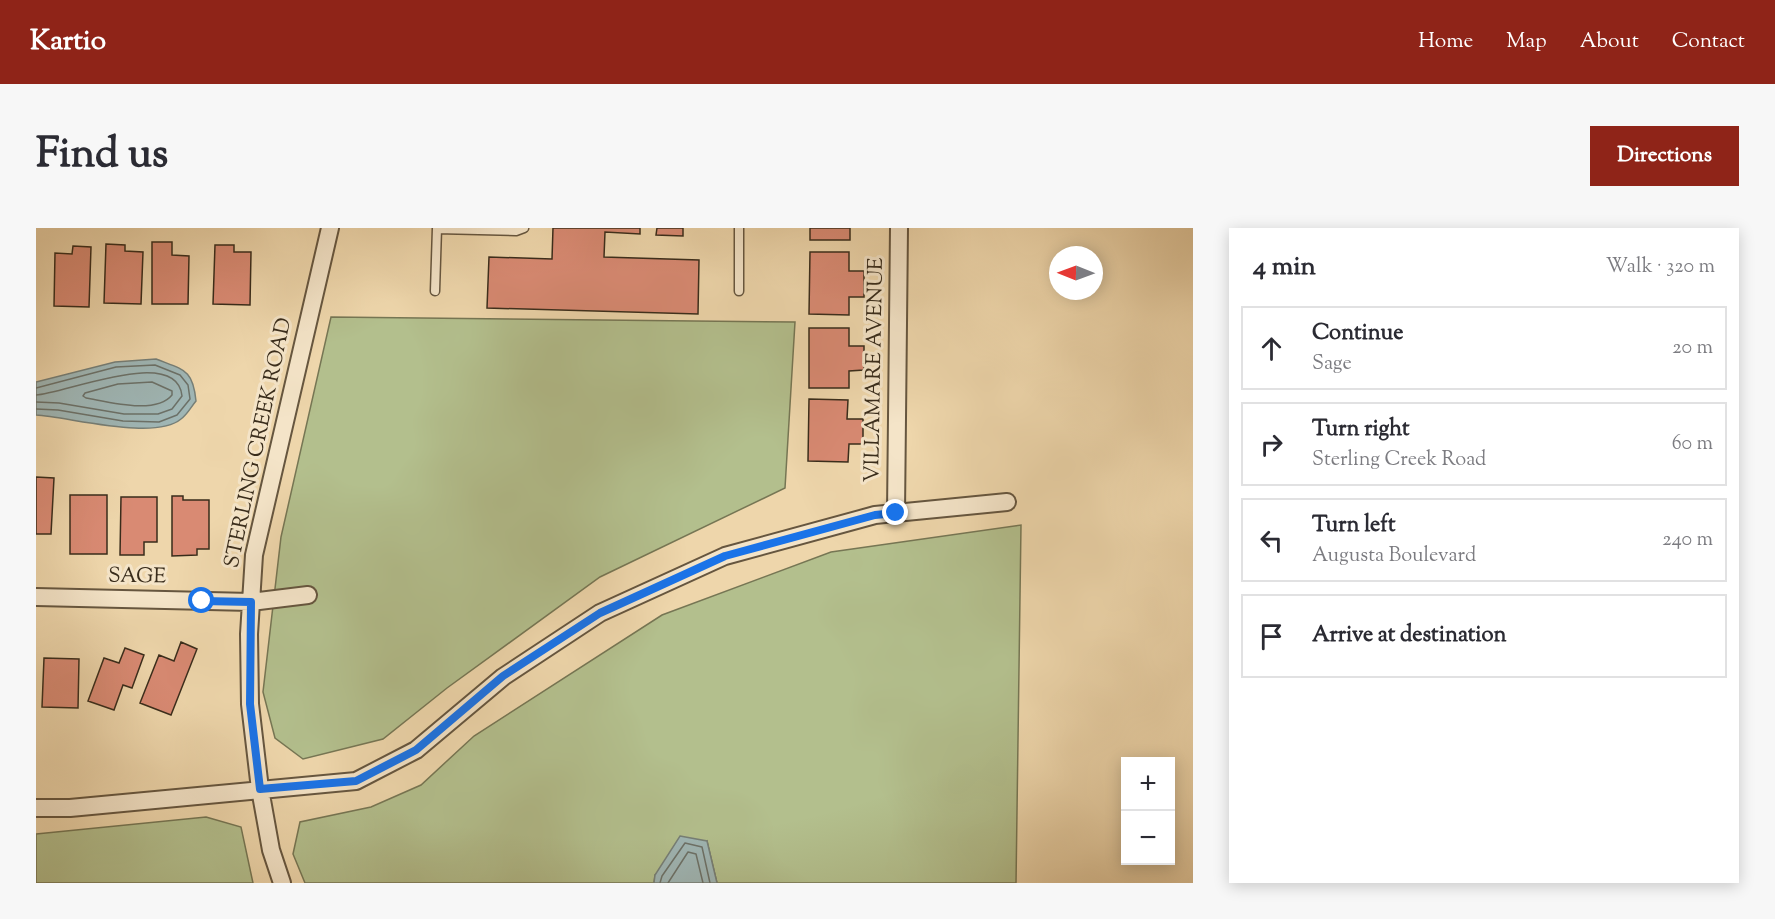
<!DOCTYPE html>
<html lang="en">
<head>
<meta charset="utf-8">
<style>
  :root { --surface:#fff; --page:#f7f7f7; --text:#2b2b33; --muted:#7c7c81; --line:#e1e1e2; --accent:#8f2418 }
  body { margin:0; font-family:"Sorts Mill Goudy",serif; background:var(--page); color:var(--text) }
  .controls { position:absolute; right:18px; bottom:18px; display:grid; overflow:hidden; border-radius:0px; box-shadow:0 3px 15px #0003 }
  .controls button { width:54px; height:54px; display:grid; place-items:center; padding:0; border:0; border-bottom:2px solid var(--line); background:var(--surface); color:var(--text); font:30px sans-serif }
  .compass { position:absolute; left:1013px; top:18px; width:54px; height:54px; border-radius:50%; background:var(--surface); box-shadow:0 3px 15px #0003; rotate:271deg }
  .stop { position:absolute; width:18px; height:18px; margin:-14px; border:4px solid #1a73e8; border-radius:50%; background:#fff }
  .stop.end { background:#1a73e8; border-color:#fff; box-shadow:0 2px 6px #0008 }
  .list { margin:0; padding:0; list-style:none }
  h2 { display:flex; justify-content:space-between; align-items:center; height:78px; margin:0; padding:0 24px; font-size:26px }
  h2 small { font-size:20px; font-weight:400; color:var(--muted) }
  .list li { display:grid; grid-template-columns:39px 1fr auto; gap:18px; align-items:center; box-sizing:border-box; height:84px; margin:0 12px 12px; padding:0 12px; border:2px solid var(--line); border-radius:0px }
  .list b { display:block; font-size:22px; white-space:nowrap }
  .list p { margin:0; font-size:20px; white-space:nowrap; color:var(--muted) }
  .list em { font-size:20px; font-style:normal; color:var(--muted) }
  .icon { flex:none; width:33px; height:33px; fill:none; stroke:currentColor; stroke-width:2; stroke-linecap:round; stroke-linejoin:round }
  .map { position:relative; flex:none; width:1157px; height:655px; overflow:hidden; border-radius:0px }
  header { display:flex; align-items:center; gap:36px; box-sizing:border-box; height:84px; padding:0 30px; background:var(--accent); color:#fff }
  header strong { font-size:28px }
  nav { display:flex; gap:33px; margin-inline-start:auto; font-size:21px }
  .intro { display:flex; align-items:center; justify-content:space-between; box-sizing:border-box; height:144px; padding:0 36px }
  h1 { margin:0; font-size:42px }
  .button { padding:15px 27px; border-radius:0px; background:var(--accent); color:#fff; font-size:21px; font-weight:700 }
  main { display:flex; gap:36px; padding:0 36px }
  aside { flex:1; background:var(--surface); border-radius:0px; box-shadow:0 3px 15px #0003 }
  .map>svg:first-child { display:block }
  .green { fill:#b3bf8d; stroke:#767654; stroke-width:1.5 }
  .water { fill:#9fb6b5; stroke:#767f77; stroke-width:1.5 }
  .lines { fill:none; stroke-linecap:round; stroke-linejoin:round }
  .shore { stroke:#6c7168; stroke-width:1.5 }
  .building { fill:#d98a73; stroke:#392c1b; stroke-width:1.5 }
  .lane-casing { stroke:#66563f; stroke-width:11 }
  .street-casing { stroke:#66563f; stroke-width:20 }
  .lane { stroke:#f4e4c8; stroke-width:8 }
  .street { stroke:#f4e4c8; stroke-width:16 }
  .route { stroke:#1a73e8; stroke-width:8 }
  .labels { text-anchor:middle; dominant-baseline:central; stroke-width:6; stroke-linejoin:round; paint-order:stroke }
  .street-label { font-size:21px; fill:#392c1b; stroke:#f4e4c8 }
</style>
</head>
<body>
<header>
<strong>Kartio</strong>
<nav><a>Home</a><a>Map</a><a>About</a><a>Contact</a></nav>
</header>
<div class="intro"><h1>Find us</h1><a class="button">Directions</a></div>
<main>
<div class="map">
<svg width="1157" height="655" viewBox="0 0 1157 655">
  <rect width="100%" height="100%" fill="#eed6ab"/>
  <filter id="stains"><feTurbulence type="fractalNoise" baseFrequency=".00333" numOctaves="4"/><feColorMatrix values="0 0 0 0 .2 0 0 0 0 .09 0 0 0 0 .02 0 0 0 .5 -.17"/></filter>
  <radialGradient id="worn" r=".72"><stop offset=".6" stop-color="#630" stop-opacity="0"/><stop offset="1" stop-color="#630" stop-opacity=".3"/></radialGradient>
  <path class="green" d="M295,89l464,5 -10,166 -185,89 -153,111 -64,51 -80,20 -28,-21 -12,-46 18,-155z
    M985,297l-5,358h-299l-10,-42 -52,34 -1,8h-349l-12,-29 7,-32 71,-15 50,-22 53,-49 188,-121 169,-63z
    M170,589l35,10 12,56h-217v-49z"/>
  <path class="water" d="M120,131c28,11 37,10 40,42 -5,6 -9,14 -15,18 -26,22 -111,-2 -145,-4v-33l79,-20z
    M644,608l27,5 10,42h-63l1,-8z"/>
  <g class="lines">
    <path class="shore" d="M116,154l20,9v4c-16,20 -63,7 -86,3l-3,-2 2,-3 33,-9z
      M0,160l80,-21 39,-2 25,10 8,10 2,14 -13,16 -18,7 -36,-1 -65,-11 -22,-1
      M0,167c28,-1 141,-50 146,1l-10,13 -14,5h-34l-65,-11 -23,-1
      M624,655l2,-7 23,-33 17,4 8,36
      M632,655l20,-31 8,2 7,29"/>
  </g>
  <path class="building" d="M517,0h87v6l-35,-2 -1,25 95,3 -1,54 -211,-6 2,-51 63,2z
    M621,0h26v8l-27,-1z
    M774,0h40v12h-40z
    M116,14h20v13l17,1 -1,48h-36z
    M70,16l19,1v6l18,1 -2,52 -37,-1z
    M179,17h19v7h17l-1,53 -37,-1z
    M37,18l18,1 -2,60 -35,-1 1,-53 17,1z
    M774,24h39v19h15v26h-15v18l-40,-1z
    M773,100h40v18h15v24l-15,1v17h-40z
    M773,171l39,1 -1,19h16v25h-14l-1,18 -40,-1z
    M0,249l18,1 -3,56h-15z
    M34,267h37v59h-37z
    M136,268h11v4h26v49h-12v6l-25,1z
    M85,269h36v45h-13v13h-24z
    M145,414l16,7 -26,66 -31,-12 19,-48 15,6z
    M89,420l19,7 -12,33 -9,-3 -9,25 -26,-9 16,-43 15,5z
    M8,430l35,1 -1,49 -36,-1z"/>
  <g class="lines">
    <defs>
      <path id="lane" d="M401,1l79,2 8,-3
        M399,63l2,-63
        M703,63v-63"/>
      <path id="street" d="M860,285l3,-285
        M0,369l215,5 57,-7
        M0,580h34l286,-27 60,-31 87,-73 97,-64 125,-57 150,-41 132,-13
        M246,655l-11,-33 -11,-61 -10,-85 -1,-70 5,-79 76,-327"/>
    </defs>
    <use href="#lane" class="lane-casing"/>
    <use href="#street" class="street-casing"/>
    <use href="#lane" class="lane"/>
    <use href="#street" class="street"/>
  </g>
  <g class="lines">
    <path class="route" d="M166,373l49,1 -1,102 10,85 96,-8 60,-31 87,-74 97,-63 125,-57 150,-41 21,-2"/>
  </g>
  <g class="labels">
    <g class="street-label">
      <text transform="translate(839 142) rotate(-89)">VILLAMARE AVENUE</text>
      <text transform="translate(223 215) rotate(-78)">STERLING CREEK ROAD</text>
      <text transform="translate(101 349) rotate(1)">SAGE</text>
    </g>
  </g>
  <rect width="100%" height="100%" filter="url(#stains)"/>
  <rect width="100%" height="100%" fill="url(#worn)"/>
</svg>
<div class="controls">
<button>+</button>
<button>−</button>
</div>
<svg class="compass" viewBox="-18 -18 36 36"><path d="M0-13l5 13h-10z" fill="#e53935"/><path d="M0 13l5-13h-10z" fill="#7c7c81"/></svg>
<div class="stop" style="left:166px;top:373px"></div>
<div class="stop end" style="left:860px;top:285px"></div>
</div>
<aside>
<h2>4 min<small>Walk · 320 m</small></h2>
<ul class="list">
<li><svg class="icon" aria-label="ahead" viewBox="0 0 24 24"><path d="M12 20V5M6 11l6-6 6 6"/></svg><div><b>Continue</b><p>Sage</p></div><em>20 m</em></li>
<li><svg class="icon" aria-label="right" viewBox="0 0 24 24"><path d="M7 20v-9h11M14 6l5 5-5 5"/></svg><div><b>Turn right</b><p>Sterling Creek Road</p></div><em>60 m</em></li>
<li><svg class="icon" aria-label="left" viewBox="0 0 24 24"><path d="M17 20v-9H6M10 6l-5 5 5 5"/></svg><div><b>Turn left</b><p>Augusta Boulevard</p></div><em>240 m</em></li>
<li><svg class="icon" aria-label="arrive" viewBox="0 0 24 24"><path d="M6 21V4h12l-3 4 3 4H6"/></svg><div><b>Arrive at destination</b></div></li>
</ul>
</aside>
</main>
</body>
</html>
